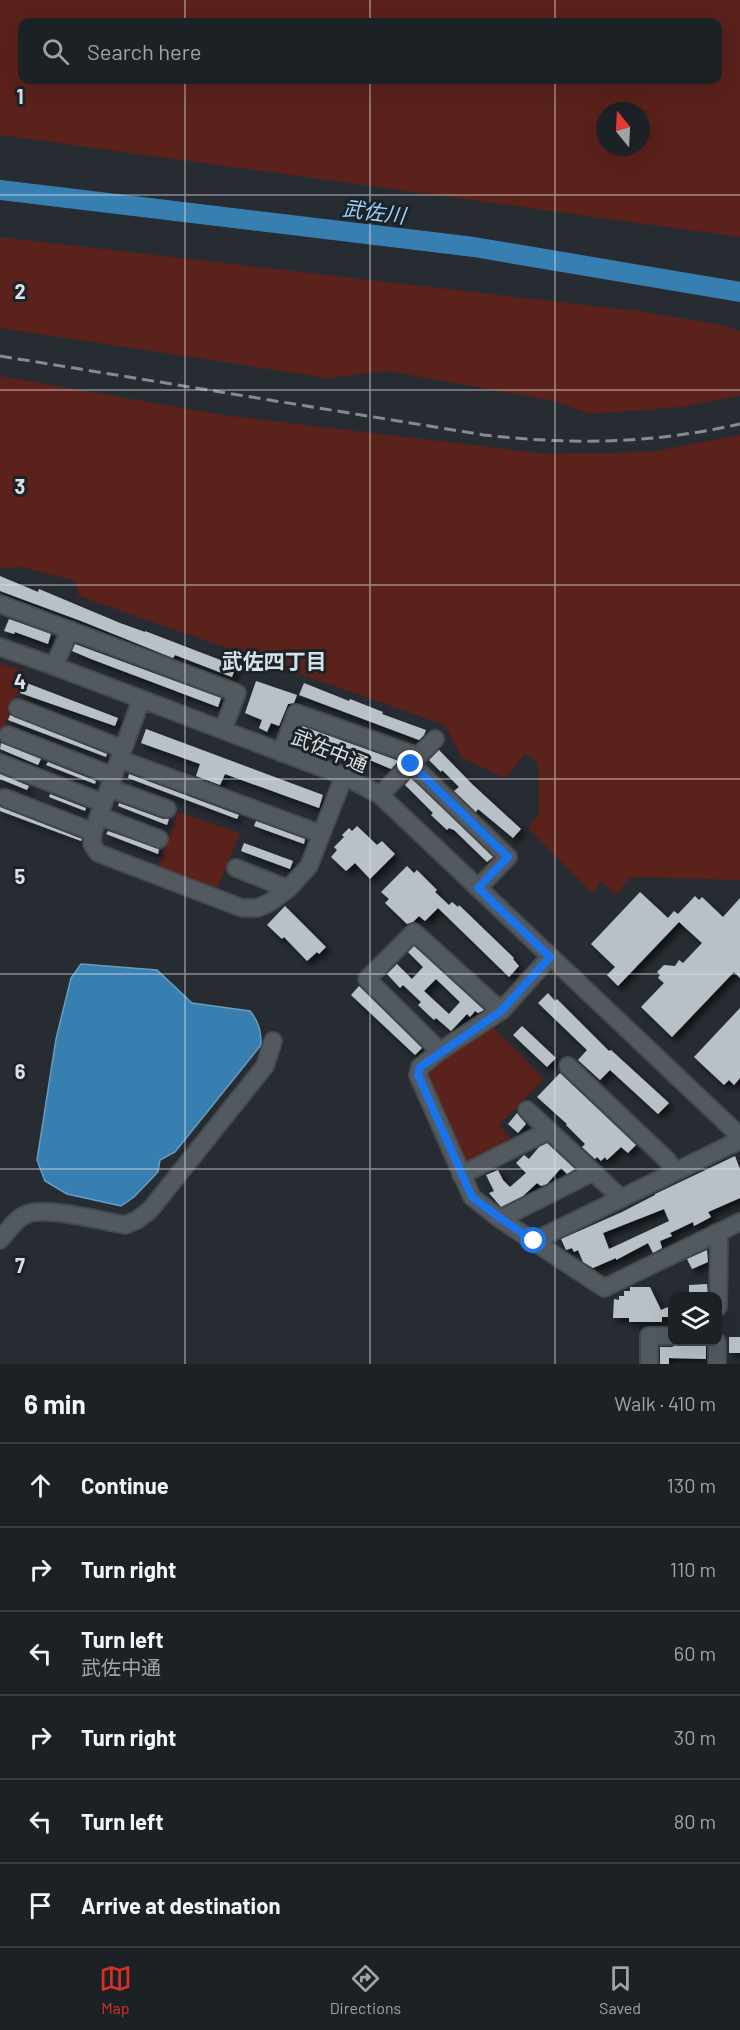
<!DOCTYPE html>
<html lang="en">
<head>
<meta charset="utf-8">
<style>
  :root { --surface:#1c2126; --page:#25292e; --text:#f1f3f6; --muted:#a0a3a7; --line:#3a3e43; --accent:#d93025 }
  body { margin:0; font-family:Barlow,"Noto Sans JP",sans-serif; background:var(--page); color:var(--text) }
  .controls { position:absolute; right:18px; bottom:18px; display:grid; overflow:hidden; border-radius:12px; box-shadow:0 6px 24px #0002 }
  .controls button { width:54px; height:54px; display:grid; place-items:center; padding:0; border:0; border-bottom:2px solid var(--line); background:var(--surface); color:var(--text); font:30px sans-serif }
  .compass { position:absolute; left:596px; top:102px; width:54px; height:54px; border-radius:50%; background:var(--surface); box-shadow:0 6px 24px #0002; rotate:342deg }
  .stop { position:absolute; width:18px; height:18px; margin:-14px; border:4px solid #1a73e8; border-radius:50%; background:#fff }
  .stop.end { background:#1a73e8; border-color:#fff; box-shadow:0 2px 6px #0008 }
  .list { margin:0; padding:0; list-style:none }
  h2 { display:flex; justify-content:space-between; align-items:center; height:78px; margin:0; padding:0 24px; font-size:26px }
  h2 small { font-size:20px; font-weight:400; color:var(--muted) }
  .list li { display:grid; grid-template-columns:39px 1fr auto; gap:18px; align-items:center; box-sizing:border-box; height:84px; padding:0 24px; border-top:2px solid var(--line) }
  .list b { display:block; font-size:22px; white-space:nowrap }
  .list p { margin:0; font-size:20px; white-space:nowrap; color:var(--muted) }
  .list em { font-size:20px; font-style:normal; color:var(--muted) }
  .icon { flex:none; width:33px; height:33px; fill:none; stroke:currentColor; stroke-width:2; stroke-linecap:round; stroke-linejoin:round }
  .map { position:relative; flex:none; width:740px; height:1364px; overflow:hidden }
  .search { position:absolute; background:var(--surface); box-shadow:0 6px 24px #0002; left:18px; right:18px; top:18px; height:66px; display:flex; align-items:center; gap:15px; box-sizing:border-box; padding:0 21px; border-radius:12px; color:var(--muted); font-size:22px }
  .sheet { height:582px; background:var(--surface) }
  nav { display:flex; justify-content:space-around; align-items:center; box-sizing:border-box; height:84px; border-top:2px solid var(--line); background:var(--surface); font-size:16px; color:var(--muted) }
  nav a { display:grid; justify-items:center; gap:3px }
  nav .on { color:var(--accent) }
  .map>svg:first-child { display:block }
  .green { fill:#5b211b; fill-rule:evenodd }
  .water { fill:#377fb1; stroke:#689cc0; stroke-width:1.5 }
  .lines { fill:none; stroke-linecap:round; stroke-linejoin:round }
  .river { stroke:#377fb1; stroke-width:20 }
  .building { fill:#b9c1c8; fill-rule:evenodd; filter:url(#shadow) }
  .minor-casing { stroke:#444a4e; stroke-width:20 }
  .minor { stroke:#525a60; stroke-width:16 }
  .rail { stroke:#868b90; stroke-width:3; stroke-dasharray:12 6; stroke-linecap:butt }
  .route { stroke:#1a73e8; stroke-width:8 }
  .grid { fill:none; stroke:#dce0e4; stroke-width:1.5; stroke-opacity:0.55 }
  .labels { text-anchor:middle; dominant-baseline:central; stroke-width:6; stroke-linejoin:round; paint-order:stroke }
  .street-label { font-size:20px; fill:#dce0e4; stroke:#1c2328 }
  .water-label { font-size:21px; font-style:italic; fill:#9ad0fa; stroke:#1c2328 }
  .neighbourhood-label { font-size:21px; font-weight:bold; fill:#d7dfe7; stroke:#1c2328 }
  .grid-label { font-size:20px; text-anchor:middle; font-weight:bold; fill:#dce0e4; stroke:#1c2328; stroke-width:6; stroke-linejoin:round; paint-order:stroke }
</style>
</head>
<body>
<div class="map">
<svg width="740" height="1364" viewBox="0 0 740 1364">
  <defs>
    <filter id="shadow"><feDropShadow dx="4.5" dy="4.5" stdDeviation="3" flood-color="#0009"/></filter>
  </defs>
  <rect width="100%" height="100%" fill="#262c32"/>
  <path class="green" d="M0,0h740v237l-740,-102zM718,22v58h-696v-58zM605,111h36v20l21,13 -21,-12v15h-36z
    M0,237l638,74 84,14 18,6v65l-59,11 -91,7 -35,-13 -168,-30 -59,7 -328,-50z
    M0,376l223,39 324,39 103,-2 90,-17v445l-110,-3 -14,18 -15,-14 -8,13 -65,-66 11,-13 -1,-53 -13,-8 -20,24 -43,-20 -17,-33 -366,-129 -4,-15 -53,-14 -22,1z
    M0,663l25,9 -25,67z
    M178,812l62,21 -23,56 -59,-22z
    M491,1025l53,54 -45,46 14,17 -50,23 -40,-84 3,-15z"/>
  <path class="water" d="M81,964l76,6 35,33 58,8c9,11 11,20 11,34l-86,107 -15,8 -2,12 -24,25 -13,9 -54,-12 -22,-13 -8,-21 19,-121 15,-61z"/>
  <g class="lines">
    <path class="river" d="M0,190l474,57 266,45"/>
  </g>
  <path class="building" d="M0,576l38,16 1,-3 81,34 25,9v-1l91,35 -4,11 -57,-22 -2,3 -92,-37 -81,-30z
    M9,619l42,15 -3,10 -33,-12 -1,2 -10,-3z
    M75,644l146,54 -3,9 -127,-48 -19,-8z
    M256,681l41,14 -3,8 -6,1 -9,22 -8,-3 -4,9 -8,-4 3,-8 -17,-7z
    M24,682l94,36 -3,8 -95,-33z
    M304,683l45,18 1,-2 33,13 -1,2 44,16 -2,5 -5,5 -120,-45z
    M10,715l97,39 -1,3 -98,-37z
    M302,726l97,35 -8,8 -52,-22 -39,-14z
    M146,729l177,66 -4,13 -94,-34 -5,11 -24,-9 4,-12 -59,-21z
    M1,743l40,16 -3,6 -38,-16z
    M439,750l33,34 49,45 -8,9 -35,-29 -2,3 -22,-21 5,-4 -17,-17 -1,2 -12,-12z
    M48,762l48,19 -1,3 -49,-19z
    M0,774l29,12 -2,4 -27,-11z
    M129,774l110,41 -2,4 -109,-41z
    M411,778l82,79 -6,5 -33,-32 -5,-2 -2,2 -16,-15 2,-2 -28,-28z
    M50,794l36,14 -1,3 -36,-14z
    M119,803l44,16h6l-2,6 -49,-19z
    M0,807l82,32 -1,2 -81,-30z
    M256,821l49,18 -1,5 -50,-18z
    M357,826l20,19 5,-4 13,13 -25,25 -15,-16 -9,8 -15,-14 6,-7 -3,-3 10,-10 -2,-2 7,-7 3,3z
    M108,831l51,18 -1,5 -52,-20z
    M244,843l49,18 -3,8 -49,-18z
    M407,866l7,7 3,-3 20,20 -2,2 14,13 3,-3 6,5 1,-2 55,53 -1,1 6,7 -10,11 -71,-69 -13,13 -6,-5 -6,6 -6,2 -22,-21 4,-4 -8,-7z
    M640,892l28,26 6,-7 4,3 17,-18 4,4 3,-3 21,20 17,-19v80l-6,-6 -62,65 -31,-30 23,-24 -6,-5 2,-3 -3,-3 7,-7 11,1 4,-6 4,3 19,-20 -23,-21 -61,64 -11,-11 8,-8 -24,-23z
    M285,906l41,41 -7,7 -2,-2 -10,9 -23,-24 -2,2 -15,-14z
    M414,946l70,64 -6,3 -3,-2 -5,6 -3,-3 -16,17 -15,-13 -2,2 -16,-15 3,-3 -18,-17 -3,3 -13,-14 10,-10 15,15 11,-12 -15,-15zM436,979l24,23 -11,12 -25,-23z
    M359,986l63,62 -7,7 -64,-60z
    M548,993l7,8 2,-2 52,52 2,-1 58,53 -11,11 -48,-44 -10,10 -22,-20 9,-10 -49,-47z
    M740,1008v70l-6,7 -5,-5 -5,5 -30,-28z
    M522,1026l34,32 -9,9 -34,-32z
    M560,1073l76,72 -8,8 -7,-6 -14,13 -2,-3 -4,4 -4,-4 -2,2 -13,-12 3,-3 -19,-19 1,-1 -30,-27z
    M517,1113l9,11 -8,9 -10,-9z
    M547,1143l28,26 -8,5 -6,-6 -14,16 -6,2 -4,-3 -14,13 -22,11 -12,-14 5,-2 -8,-16 12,-5 5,10 7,7 16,-14 -10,-10 8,-8 5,4 10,-12z
    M735,1156l5,13v29l-32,14 3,5 -17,9 -1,-4 -23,11 2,3 -12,5 2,7 -9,5 -5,-10 -32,17v-2l-23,10 -10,-6 -5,-12 -4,2 -2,-4 -6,2 -5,-11 61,-27 33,-17v-1zM664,1209l5,12 -60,28 -6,-16z
    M707,1250l1,12 -16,7 -5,-10z
    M707,1284l1,12h-19v-11z
    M630,1287h20l11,23 7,-3v10h-6v5h-33v-4h-16l1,-19 5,1v-4h5v-5h6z
    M729,1337h11v16h-11z
    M678,1344l28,1v14l-37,-1v6h-9v-17h12z"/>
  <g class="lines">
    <defs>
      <path id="minor" d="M0,604l237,89 -14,37
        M0,647l54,19 290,110 36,19 360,341
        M54,666l16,-36
        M141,700l-48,132 -1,12 6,9 144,55h15l12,-5 19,-14 21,-23 35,-90
        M18,708l105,41
        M8,735l105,41
        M281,753l15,-40 121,43
        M119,759l202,75
        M0,763l103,40
        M411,764l97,93 -30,31
        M109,788l58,21
        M380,795l55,-56
        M5,798l88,34
        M99,816l60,23
        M236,868l52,21
        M550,957l-49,54 -61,40 -20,16 -2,8 54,122 28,22 104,69 136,-66
        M440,1051l-73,-72 47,-47 87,79
        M568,1066l99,94 8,12
        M527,1110l94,88
        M461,1175l87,-44
        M500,1219l93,-47
        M716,1233l3,9 -1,65
        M0,1240c8,-9 15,-21 27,-26 19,-8 76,7 98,11l12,-5 13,-10 115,-144 8,-25
        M534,1241l206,-101
        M717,1342v22
        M649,1364v-28h23"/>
    </defs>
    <use href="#minor" class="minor-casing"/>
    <use href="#minor" class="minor"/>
    <path class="rail" d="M0,356l484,79c91,10 166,9 256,-11"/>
  </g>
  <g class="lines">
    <path class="route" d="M411,764l97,93 -30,31 72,69 -49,54 -81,56 -2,8 54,122 28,21 34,23"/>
  </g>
  <path class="grid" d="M185,0v22M370,0v22M555,0v22M185,80v1284M370,80v1284M555,80v1284M0,195h740M0,390h740M0,585h740M0,779h740M0,974h740M0,1169h740"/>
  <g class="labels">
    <g class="street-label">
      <text transform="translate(330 750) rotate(22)">武佐中通</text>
    </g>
    <g class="water-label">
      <text transform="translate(374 211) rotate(7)">武佐川</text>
    </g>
    <g class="neighbourhood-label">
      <text x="274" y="660">武佐四丁目</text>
    </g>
  </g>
  <g class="grid-label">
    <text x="20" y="104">1</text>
    <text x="20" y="299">2</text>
    <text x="20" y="494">3</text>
    <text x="20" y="689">4</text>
    <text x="20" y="884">5</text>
    <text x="20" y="1079">6</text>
    <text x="20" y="1273">7</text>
  </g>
</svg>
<div class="controls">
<button><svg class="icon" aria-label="layers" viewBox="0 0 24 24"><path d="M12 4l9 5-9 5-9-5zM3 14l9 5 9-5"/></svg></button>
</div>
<svg class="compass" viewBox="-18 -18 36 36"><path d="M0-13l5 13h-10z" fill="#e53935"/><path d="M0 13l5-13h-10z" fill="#a0a3a7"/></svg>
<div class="stop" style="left:534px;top:1241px"></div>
<div class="stop end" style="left:411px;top:764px"></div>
<div class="search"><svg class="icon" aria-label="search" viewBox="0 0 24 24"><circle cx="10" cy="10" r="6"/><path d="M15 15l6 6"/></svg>Search here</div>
</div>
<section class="sheet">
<h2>6 min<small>Walk · 410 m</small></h2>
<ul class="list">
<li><svg class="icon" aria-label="ahead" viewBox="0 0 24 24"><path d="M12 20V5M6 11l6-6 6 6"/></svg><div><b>Continue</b></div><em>130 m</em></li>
<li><svg class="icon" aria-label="right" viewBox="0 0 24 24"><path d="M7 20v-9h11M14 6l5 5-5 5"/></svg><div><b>Turn right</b></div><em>110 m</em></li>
<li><svg class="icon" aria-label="left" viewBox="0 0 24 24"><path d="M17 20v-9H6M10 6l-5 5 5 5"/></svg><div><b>Turn left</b><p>武佐中通</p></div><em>60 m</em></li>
<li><svg class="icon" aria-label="right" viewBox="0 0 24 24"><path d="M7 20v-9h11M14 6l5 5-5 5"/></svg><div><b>Turn right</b></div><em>30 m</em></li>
<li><svg class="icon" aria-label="left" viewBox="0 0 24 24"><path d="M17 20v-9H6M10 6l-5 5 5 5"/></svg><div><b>Turn left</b></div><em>80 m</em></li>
<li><svg class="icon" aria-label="arrive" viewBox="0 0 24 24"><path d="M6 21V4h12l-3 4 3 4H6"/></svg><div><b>Arrive at destination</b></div></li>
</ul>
</section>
<nav>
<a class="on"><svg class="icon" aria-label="map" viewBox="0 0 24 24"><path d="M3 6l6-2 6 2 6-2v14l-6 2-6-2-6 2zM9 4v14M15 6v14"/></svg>Map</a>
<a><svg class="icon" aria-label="directions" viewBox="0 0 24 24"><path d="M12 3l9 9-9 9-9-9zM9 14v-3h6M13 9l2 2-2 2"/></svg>Directions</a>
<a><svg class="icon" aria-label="saved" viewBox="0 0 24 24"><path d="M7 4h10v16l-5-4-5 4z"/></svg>Saved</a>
</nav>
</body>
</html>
